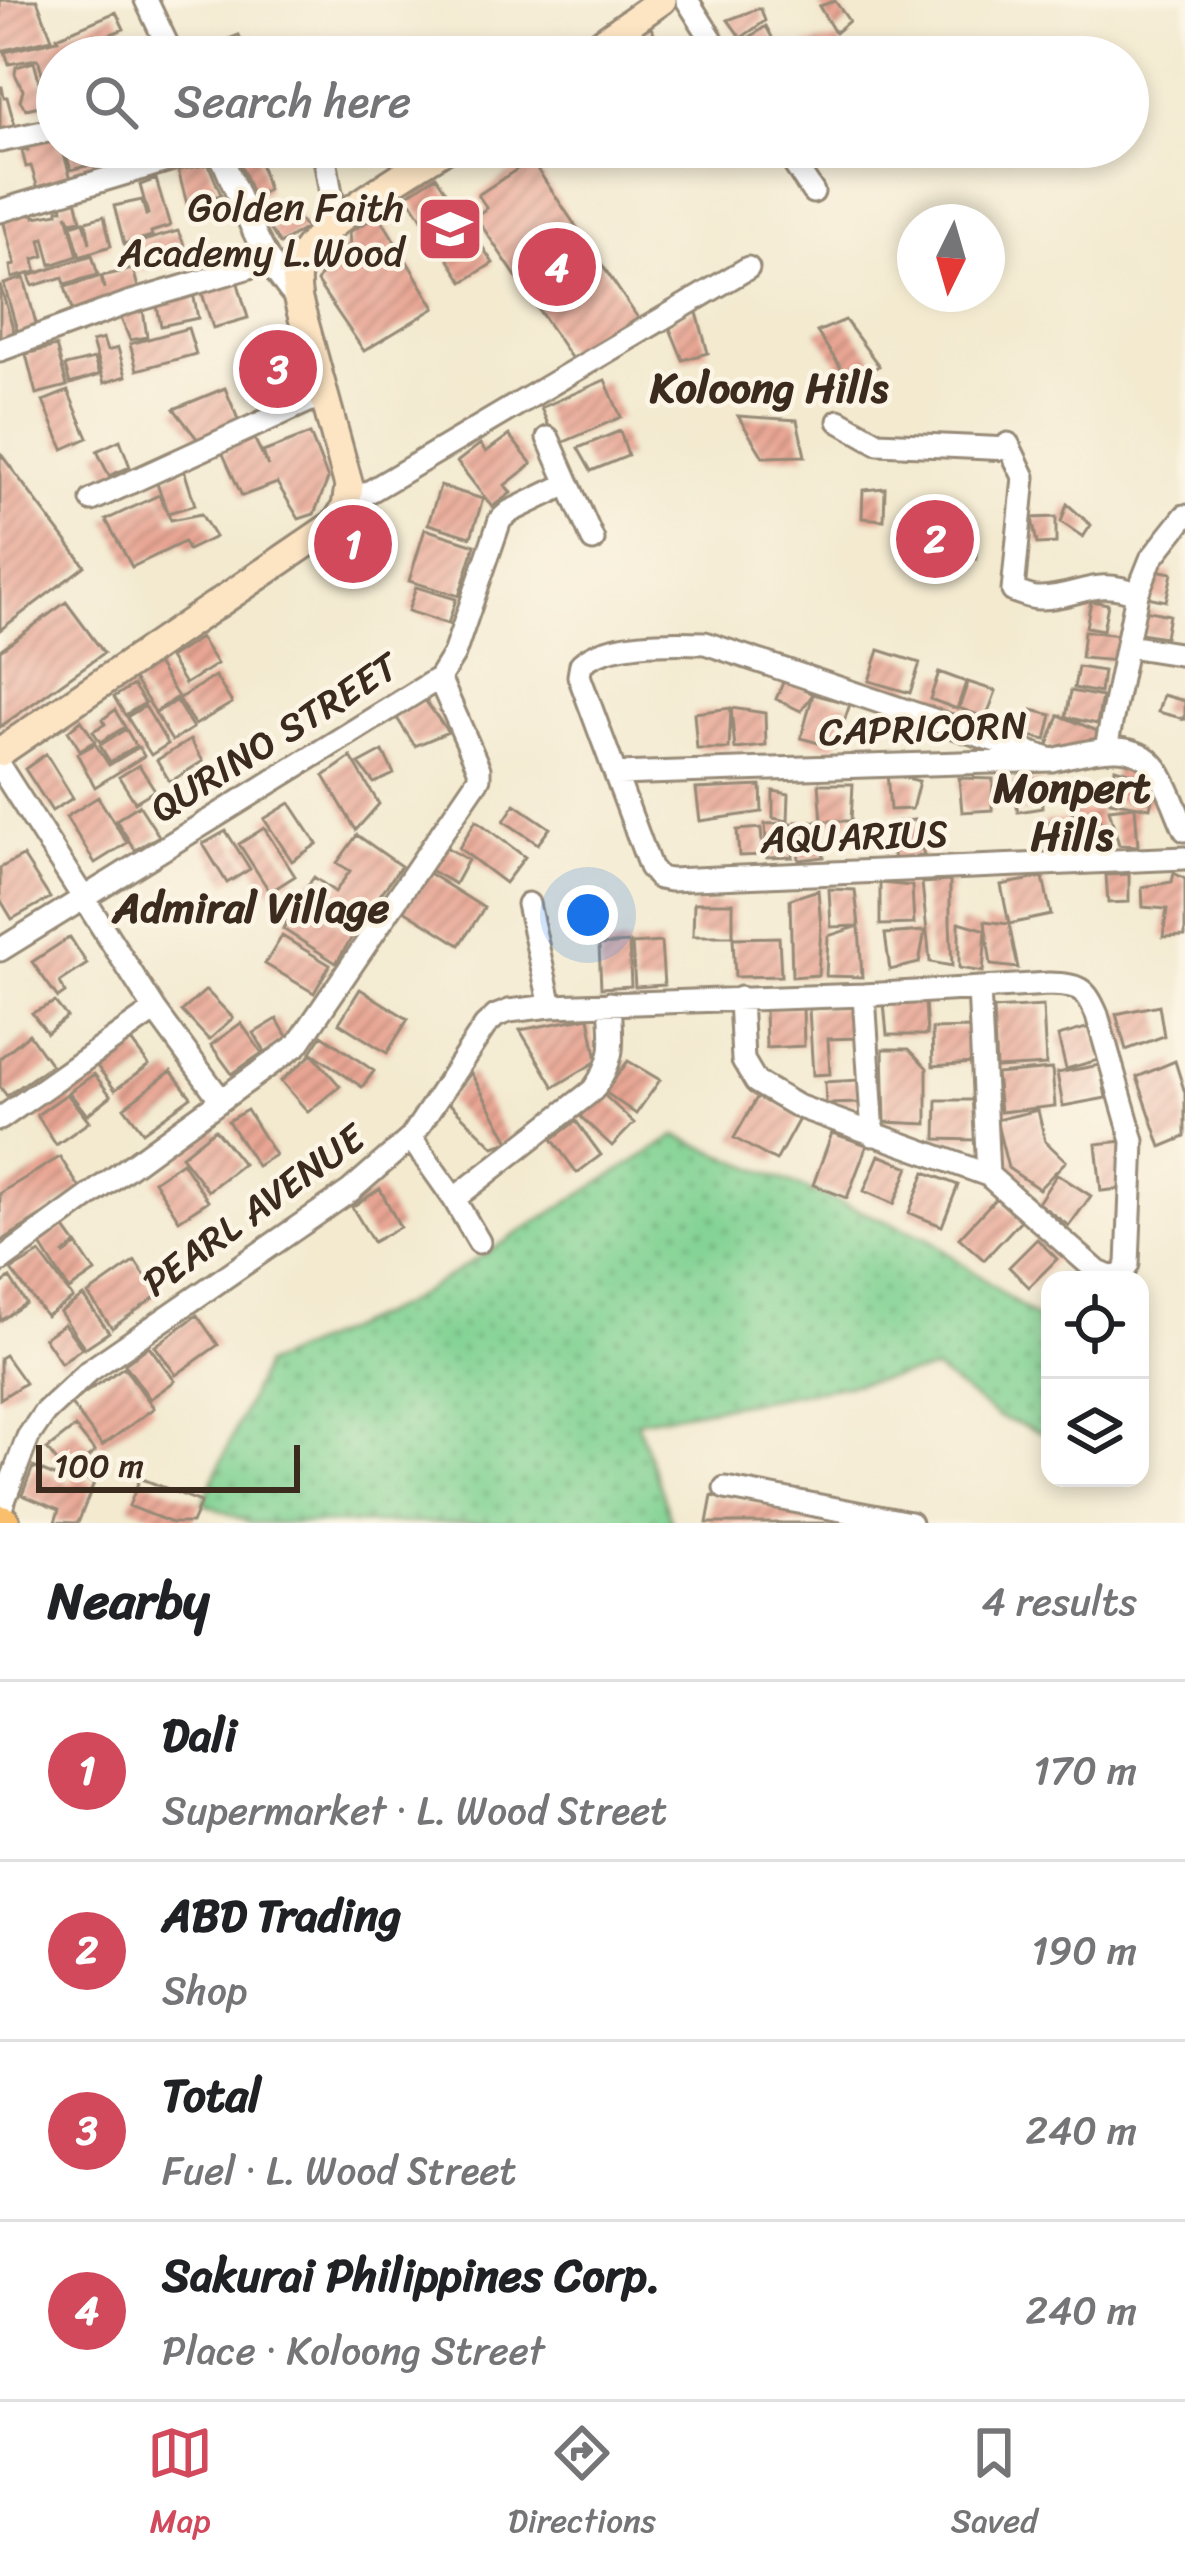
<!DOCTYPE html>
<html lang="en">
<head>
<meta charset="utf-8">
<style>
  :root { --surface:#fff; --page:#f2f2f2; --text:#202124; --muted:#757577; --line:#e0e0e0; --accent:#d1495b }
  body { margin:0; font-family:Sriracha,sans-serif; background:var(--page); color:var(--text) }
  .controls { position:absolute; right:36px; bottom:36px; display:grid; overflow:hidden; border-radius:24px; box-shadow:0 6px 18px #0003 }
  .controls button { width:108px; height:108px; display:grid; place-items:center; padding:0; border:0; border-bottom:3px solid var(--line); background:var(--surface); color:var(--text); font:60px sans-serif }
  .compass { position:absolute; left:897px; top:204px; width:108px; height:108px; border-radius:50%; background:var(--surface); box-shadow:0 6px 18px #0003; rotate:185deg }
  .scale { position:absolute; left:36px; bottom:30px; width:264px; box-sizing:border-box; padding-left:12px; border:6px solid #3b2a1e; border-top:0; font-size:33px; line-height:42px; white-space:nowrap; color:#3b2a1e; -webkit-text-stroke:9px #fcf5e5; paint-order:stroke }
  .you { position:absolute; left:588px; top:915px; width:42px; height:42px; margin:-30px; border:9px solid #fff; border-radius:50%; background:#1a73e8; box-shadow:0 0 0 18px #1a73e833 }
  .badge { display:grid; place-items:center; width:78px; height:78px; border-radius:50%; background:var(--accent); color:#fff; font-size:39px; font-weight:700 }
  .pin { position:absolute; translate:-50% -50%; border:6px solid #fff; box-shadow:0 3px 12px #0006 }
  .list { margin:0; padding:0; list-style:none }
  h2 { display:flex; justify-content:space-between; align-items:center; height:156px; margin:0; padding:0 48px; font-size:51px }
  h2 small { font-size:39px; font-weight:400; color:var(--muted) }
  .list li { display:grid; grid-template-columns:78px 1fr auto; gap:36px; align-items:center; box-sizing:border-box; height:180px; padding:0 48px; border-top:3px solid var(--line) }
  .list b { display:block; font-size:45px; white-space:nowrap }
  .list p { margin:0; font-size:39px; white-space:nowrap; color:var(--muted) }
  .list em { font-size:39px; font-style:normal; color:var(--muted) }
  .icon { flex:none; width:66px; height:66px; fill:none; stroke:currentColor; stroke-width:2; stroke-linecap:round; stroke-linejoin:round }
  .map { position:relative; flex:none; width:1185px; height:1523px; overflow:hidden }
  .search { position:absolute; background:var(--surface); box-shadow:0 6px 18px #0003; left:36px; right:36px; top:36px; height:132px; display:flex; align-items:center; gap:30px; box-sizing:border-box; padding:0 42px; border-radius:66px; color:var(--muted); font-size:45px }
  .sheet { height:876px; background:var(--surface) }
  nav { display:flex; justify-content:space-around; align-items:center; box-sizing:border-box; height:168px; border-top:3px solid var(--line); background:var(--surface); font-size:33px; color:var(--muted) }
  nav a { display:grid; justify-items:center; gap:6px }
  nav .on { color:var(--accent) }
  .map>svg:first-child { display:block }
  .grass { fill:url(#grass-dots); stroke:#5d7e58; stroke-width:3 }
  .building { fill:url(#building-hatch) }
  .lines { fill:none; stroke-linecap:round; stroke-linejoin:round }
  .street-casing { stroke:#978a77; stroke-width:27 }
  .secondary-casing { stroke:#978a77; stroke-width:33 }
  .primary-casing { stroke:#978a77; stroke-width:39 }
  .street { stroke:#fff; stroke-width:21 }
  .secondary { stroke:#fde5c4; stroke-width:27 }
  .primary { stroke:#f9bf6c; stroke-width:33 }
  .labels { text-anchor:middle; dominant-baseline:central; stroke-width:9; stroke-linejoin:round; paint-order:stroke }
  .poi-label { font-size:39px; fill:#3b2a1e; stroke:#fcf5e5; text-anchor:end }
  .street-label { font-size:39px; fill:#3b2a1e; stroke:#fcf5e5 }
  .neighbourhood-label { font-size:42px; font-weight:bold; fill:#3b2a1e; stroke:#fcf5e5 }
</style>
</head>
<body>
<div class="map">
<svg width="1185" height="1523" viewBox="0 0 1185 1523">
  <defs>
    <pattern id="grass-dots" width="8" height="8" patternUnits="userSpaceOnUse" patternTransform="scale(3)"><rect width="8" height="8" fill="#7fd192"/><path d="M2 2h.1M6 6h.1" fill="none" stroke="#69aa77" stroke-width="1.8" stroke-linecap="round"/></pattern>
    <pattern id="building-hatch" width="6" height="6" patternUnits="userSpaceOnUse" patternTransform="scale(3)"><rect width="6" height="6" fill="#e9a694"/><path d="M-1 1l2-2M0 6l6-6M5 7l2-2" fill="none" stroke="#be8778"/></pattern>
  </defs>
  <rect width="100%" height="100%" fill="#fcf5e5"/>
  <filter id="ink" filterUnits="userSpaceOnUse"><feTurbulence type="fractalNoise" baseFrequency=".00833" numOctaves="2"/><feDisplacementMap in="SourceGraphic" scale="24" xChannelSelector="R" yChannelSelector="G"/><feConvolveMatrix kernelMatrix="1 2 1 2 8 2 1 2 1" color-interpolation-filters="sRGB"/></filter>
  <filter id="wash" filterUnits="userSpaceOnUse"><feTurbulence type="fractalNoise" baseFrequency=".004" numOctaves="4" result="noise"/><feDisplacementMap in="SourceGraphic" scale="48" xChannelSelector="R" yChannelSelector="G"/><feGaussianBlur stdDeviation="2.7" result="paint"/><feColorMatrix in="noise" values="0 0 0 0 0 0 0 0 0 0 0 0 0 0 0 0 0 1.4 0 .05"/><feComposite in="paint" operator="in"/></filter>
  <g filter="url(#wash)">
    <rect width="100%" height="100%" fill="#f3ead0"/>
    <path class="grass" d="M676,1136l251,102 123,90v108l-52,-19 -63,-47 -298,51 35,102h-421l-48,-20 61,-138 138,-60z"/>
    <g id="blocks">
      <path class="building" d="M0,0h37l15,39 -52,12z
        M835,1l14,20 -14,12 -16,-27z
        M757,9h4l4,12 -24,17 -13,-18z
        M116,12l8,17 -23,9 3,9 -12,5 -4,-9 -18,6 4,8h-17v45l-31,7 -6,-8 3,-11 -8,-16 1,-7 18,-5 6,22 5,-1 -6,-21 -2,-3 -28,5 -4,-12 53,-12 -1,-3z
        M650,26l7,13 -26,15 -7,-12z
        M766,26l9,17 -20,11 -9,-14z
        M239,35l10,22h-24l-7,-14z
        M840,39l3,18h-30l-9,-12z
        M0,87h2l2,10h3l10,37 -17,4z
        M57,133v14h5l11,39 -33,9 -9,-29 -5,1 -4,-16 6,-1 -3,-10z
        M64,147h34l4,15 -31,8z
        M256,149l12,41 -15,7 -16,-42z
        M206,158l15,37 -34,9 -12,-45z
        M531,160l107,158 -64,44 -99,-146 12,-8 -9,-13z
        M436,176l57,87 -30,19 -56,-87z
        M156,179l14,47 -19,6 1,4 -28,8 -10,-38 28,-6 4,15 2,-1 -8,-29z
        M76,199l5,21 -10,2 -4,-8 11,42 -27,9 -7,-27 -4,2 4,16 -10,3 2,13 -24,6 -2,-12 5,-1 -12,-45 31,-8 1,5 23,-4v-4h5l-1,-6z
        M295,215l11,13 -26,16 -10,-15z
        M379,215l56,93 -71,43 -47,-69 16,-33 13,-1 4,-3 -1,-13z
        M104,216l7,30 -31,10 -9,-31 13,-4 6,22 -4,-22z
        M178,231l11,25 -54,16 -10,-26z
        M92,255l6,20 -33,9 -2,-7 -30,9 -4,-10z
        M133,269l7,26 -65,25 -10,-33 36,-11 3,13 -2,-13z
        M24,278l14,53 -19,6 -15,-53z
        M237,280l11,38 -35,10 -12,-38z
        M0,285l16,53 -16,5z
        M193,293l5,25 -37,8 -5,-25z
        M696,309l12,44 -25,7 -15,-36z
        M143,310l4,27 -17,3 -10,-24z
        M845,320l34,46 -30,14 -32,-48z
        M188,328l8,26 -59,16 -7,-26z
        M103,339l4,12 11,-3 8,28 -22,7 -12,-41z
        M56,346l11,40 -31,8 -10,-40z
        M282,354l9,23 -17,6 -9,-23z
        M94,359l5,16 -29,9 -5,-18z
        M605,380l16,37 -64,28 -16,-37z
        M225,388l15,36 -42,16 -24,-31z
        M68,391l20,47 -25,11 -20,-48z
        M738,416l59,4 8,36 -42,1z
        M620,431l8,25 -37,15 -13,-23z
        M251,432l17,34 -5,-14 47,-18 18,45 -14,35 -15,5 -22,-36 -35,13 -19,-42z
        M509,435l23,29 -27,21 6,8 -19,14 -35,-45 23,-18 6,8z
        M120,440l10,27 -21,9 -12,-25z
        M0,453l85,113 -85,64z
        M184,470l11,35 -27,8 -12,-32z
        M440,486l43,13 -12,38 -43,-13z
        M885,488l-1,32 -22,-2 1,-28z
        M159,495l12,25 30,-6 14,23 -27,13 -4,-8 -52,25 -26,-47z
        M1067,504l24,21 -8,12 -22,-15z
        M1056,517v26l-19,1 -5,-26z
        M425,529l50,16 -16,51 -50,-15z
        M940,541l36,3v15l-37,-3z
        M1149,569l23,4 -6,28 -28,-6z
        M416,587l40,12 -8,25 -40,-13z
        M1091,601l17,3 -5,26 -17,-3z
        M66,602l38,51 -104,74v-77z
        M1144,610l25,5 -4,22 -25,-4z
        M1084,631l36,4 -3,26 -36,-3z
        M200,638l17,26 -32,20 -16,-26z
        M879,650l41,13 -10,30 -41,-12z
        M156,662l22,35 -23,15 -23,-36z
        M1078,667l25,4 -3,22 -26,-5z
        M939,672l27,10 -9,27 -27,-10z
        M215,676l17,27 -37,22 -17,-26z
        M785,678l28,16 -12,17 -25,-12z
        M968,682l28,9 -10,27 -27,-10z
        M133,685l12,18 -20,12 -11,-18z
        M1071,691l31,6 -5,27 -31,-7z
        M813,694l37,10 -15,44 -34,-10z
        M1163,695l22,6v18l-27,-7z
        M425,700l23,32 -33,14 -20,-31z
        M176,701l17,27 -21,13 -17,-28z
        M145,706l23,38 -17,11 -24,-38z
        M731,708l34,5 1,33 -31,3 -4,-41 -2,41h-32l-3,-36z
        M115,710l10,17 -25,15 -7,-11 12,-7 -2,-5z
        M1032,710l20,5 -6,25 -20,-5z
        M1059,715l38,16 -4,20 -37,1 -8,-7z
        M81,720l14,21 -15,9 -12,-19z
        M126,729l10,17 -26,16 -10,-17z
        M190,740l13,21 -33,21 -13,-22z
        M95,744l14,21 30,-18 5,9 -49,31 -18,-33z
        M383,751l11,23 -20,9 -15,-19z
        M46,754l27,44 -21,13 -27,-42z
        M351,757l28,47 -23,26 -32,-54z
        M139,765l16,25 -20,12 -16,-25z
        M1115,768l41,12 -6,28 -40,-7z
        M887,773l32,8 -7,28 -22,1z
        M959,778l34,1 -1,31 -30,2z
        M1012,782h29l1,26 -24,4z
        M819,784h34l-2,37h-29z
        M761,786l1,26 -62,9 -4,-32z
        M773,791l16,3 -1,27 -15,-3z
        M98,797l29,46 -32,20 -29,-46z
        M290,803l27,41 -25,17 -28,-42z
        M515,804l35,24 -12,16 -34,-23z
        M139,805l20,31 -24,14 -19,-30z
        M1135,806l3,40 -19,-1 -10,-36z
        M1099,810l3,39 -27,2 -3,-39z
        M476,820l49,37 -20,26 -46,-35z
        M914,820l10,35 -30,8 -4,-40z
        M1067,820l3,30 -23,2 -3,-30z
        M822,821l2,36 -25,3 -3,-38z
        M792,823l1,34 -26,1 -2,-34z
        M264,828l31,48 -25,16 -31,-48z
        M761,828l2,27 -24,1 -2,-26z
        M226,831l24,38 -23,14 -24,-39z
        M357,835l44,31 -46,64 -53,-36 12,-17 21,15 15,-21 -13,-8z
        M444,846l24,14 -13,24 -25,-14z
        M23,856l27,42 -38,21 -12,-20v-31z
        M427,872l57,36 -24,37 -56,-35z
        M1174,873l11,6v57l-22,1 4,-28 -24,-2 -1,-20 30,-5z
        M1129,874v28l-21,1 -2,-28z
        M1043,877l8,38 -42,9 -8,-39z
        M950,881v41l2,44 -22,-4 -8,-79z
        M880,883l32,3 2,38 -34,1z
        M829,889l26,1 4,36 -28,1z
        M818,890l3,37 -3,48 -26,2 -2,-78z
        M299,896l55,38 -18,29 -53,-34z
        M694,903h39v33h-40z
        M985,921l24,3 9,44 -27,-3 -5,-35 -3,42 -24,-4v-46l27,8z
        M859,926l3,51 -36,-1 2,-40z
        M925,931l-6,32 -29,7 -5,-36z
        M282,936l48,29 -16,28 -49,-29z
        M70,937l17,27 -27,18 5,11 -7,5 -26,-36z
        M779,937l2,39 -46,1 -2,-39z
        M661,942l3,43 -29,2 -3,-43z
        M629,943l2,43 -30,2 -2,-43z
        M360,989l48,30 -21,34 -48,-30z
        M206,990l27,28 -24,22 -27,-29z
        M925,1001l2,34h-40l-3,-32z
        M55,1002l12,15 -20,16 -15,-20z
        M1159,1005l5,31 -38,14 -10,-36z
        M854,1006l2,32 -28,1 2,35 -17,1 -4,-66z
        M1043,1006l3,59 -50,3 -3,-59z
        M803,1007l1,39 -38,2 -1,-40z
        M589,1017l8,44 -43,26 -34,-57z
        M277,1019l11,19 -23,14 -11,-19z
        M241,1023l21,30 -30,21 -21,-29z
        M1093,1026l9,33 -36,10 -8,-33z
        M971,1028l1,35 -39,3 -1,-37z
        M29,1034l22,31 -44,31 -7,-9v-29z
        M322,1035l52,36 -12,16 -51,-35z
        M131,1041l18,24 -34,25 -18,-24z
        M883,1049h26l18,19v56l-42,-2z
        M312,1054l28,32 -32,26 -27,-31z
        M628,1061l32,19 -24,34 -31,-22z
        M1175,1061l10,32v44l-24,10 -24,-70z
        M1100,1065l6,33 -43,8 -6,-33z
        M1052,1069l3,37 -55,6 -4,-38z
        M171,1071l20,26 -48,35 -19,-25z
        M471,1073l38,68 -15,6 -46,-45z
        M94,1074l17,22 -24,19 -18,-23z
        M859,1080l1,23 -34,1 -1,-22z
        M602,1093l32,30 -22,23 -32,-30z
        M67,1094l22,28 -33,23 -19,-30z
        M759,1094l41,23 -24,44 -42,-23z
        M937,1100h39v40l-40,-1z
        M247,1110l28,45 -18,11 -29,-45z
        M1038,1110l7,31 21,20 -27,28 -31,-21 -12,-48z
        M576,1121l25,34 -24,18 -25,-34z
        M215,1129l28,35 -35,27 -27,-35z
        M832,1133l35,12 -20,53 -34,-13z
        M1124,1141l5,47 -28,3 -5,-47z
        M879,1155l30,12 -15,37 -30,-13z
        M60,1157l21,33 -81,52v-49z
        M182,1162l26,39 -29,19 -25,-39z
        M925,1172l33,13 -16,41 -33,-13z
        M1057,1174l34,22 -22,30 -31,-23z
        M380,1189l20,38 -27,15 -21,-35z
        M996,1198l25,22 -37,40 -25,-22z
        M63,1226l13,18 -13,11 14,-10 18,27 -26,18 -30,-48z
        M1037,1239l20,20 -28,28 -20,-20z
        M40,1253l33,45 -27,18 -35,-46z
        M135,1261l23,34 -46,33 -24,-34z
        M10,1278l16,25 -26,18v-36z
        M83,1296l26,36 -24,16 -25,-36z
        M197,1315l21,30 -42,30 -21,-29z
        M64,1324l18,24 -21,15 -17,-25z
        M149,1346l26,35 -25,18 -25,-35z
        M5,1355l20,28 -25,16v-41z
        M124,1367l30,41 -52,38 -32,-43z
        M75,1427l20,25 -28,22 -20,-25z
        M33,1467l38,16 3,-8 20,8 -16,40 -23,-1 4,-12 -37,-15z
        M140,1478l61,24 -9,21h-20l-43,-17z
        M712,1496l137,25v2h-142z"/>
    </g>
  </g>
  <g filter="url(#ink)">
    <use href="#blocks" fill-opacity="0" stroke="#978a77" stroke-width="3"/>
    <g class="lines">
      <defs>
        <path id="street" d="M146,0l27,57
          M687,0l36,57
          M0,141l57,-12
          M217,147c24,51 42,112 81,153
          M323,147l13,76
          M783,147l30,45
          M0,211l173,-52 46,-9
          M0,350l128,-47 142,-42
          M839,421l39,22 132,6
          M548,438l45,102
          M1008,444l16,33 -11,114c10,3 19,8 28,7 38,-1 56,-22 96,-4
          M92,500l232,-106
          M348,501l16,-6 384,-227
          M1128,646l57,9
          M1106,748l31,-154 14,-35 34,-43
          M1052,760l-347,-117c-34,-1 -97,-3 -124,21l-2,12 71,191 9,11 11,2 515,-22
          M0,767l155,243 66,90
          M617,774l435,-14c33,-7 81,-25 105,9 12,18 19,42 28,61
          M528,904l23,102
          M0,950l439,-272 15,-24 46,-134 9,-8 58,-28
          M979,988l9,187
          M864,995l9,140
          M0,1119l155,-109
          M411,1138l43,61 25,43
          M454,1199l139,-109c24,-34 19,-47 17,-87
          M0,1261l298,-217 181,-266v-9l-40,-91
          M725,1488l185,35
          M0,1511l28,-74 17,-25 44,-41 261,-180 61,-53 74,-112 11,-10 13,-5 42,-5 313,-11 185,-11c30,1 36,3 48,31l36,126 -5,123 -6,11 -12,2 -12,-5 -110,-97 -191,-69 -41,-24 -13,-22 -3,-62"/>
        <path id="secondary" d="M581,57l81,-57
          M0,752l336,-229 10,-16 3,-21 -51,-186c-2,-12 -3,-25 1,-37 13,-36 114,-93 148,-116"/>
        <path id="primary" d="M0,1522l3,1"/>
      </defs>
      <use href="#street" class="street-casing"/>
      <use href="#secondary" class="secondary-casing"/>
      <use href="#primary" class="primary-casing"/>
      <use href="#street" class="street"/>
      <use href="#secondary" class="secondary"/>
      <use href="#primary" class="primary"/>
    </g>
  </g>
  <defs>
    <symbol id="school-square" viewBox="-11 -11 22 22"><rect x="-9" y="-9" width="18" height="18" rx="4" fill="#d1495b" stroke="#fcf5e5"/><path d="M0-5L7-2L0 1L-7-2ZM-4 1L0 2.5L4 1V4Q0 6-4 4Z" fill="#fff"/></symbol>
  </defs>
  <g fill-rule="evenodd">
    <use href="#school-square" x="412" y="191" width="76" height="76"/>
  </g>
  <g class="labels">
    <g class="poi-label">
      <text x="404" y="207">Golden Faith<tspan x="404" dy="45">Academy L.Wood</tspan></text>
    </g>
    <g class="street-label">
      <text transform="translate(923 728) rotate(-2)">CAPRICORN</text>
      <text transform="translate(274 737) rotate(-32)">QURINO STREET</text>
      <text transform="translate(854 836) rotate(-2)">AQUARIUS</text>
      <text transform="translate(253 1210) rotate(-36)">PEARL AVENUE</text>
    </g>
    <g class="neighbourhood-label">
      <text x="769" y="388">Koloong Hills</text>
      <text x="1072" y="788">Monpert<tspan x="1072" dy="48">Hills</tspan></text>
      <text x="251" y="908">Admiral Village</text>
    </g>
  </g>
</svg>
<div class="controls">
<button><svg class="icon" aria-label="locate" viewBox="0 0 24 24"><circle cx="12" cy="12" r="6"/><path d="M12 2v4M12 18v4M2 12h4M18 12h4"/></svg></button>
<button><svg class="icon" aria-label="layers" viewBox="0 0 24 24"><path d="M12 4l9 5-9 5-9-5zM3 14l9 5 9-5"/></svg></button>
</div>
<svg class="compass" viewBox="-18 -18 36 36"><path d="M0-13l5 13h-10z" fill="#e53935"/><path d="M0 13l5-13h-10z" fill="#757577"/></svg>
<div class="scale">100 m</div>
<div class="you"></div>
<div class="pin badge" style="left:353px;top:544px">1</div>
<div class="pin badge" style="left:935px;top:539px">2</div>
<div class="pin badge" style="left:278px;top:369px">3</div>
<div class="pin badge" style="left:557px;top:267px">4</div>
<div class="search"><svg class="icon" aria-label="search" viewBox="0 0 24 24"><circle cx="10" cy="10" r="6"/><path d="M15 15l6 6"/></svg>Search here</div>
</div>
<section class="sheet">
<h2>Nearby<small>4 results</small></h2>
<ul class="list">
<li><span class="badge">1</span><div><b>Dali</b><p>Supermarket · L. Wood Street</p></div><em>170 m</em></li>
<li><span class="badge">2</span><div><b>ABD Trading</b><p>Shop</p></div><em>190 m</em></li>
<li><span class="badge">3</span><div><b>Total</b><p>Fuel · L. Wood Street</p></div><em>240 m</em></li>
<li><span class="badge">4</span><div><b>Sakurai Philippines Corp.</b><p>Place · Koloong Street</p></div><em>240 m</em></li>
</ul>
</section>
<nav>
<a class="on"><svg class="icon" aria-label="map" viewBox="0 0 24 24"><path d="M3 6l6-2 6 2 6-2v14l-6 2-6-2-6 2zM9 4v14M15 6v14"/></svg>Map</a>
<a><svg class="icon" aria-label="directions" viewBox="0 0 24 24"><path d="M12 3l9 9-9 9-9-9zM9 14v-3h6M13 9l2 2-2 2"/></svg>Directions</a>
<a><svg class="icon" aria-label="saved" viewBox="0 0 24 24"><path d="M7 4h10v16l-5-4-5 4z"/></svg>Saved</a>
</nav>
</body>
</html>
